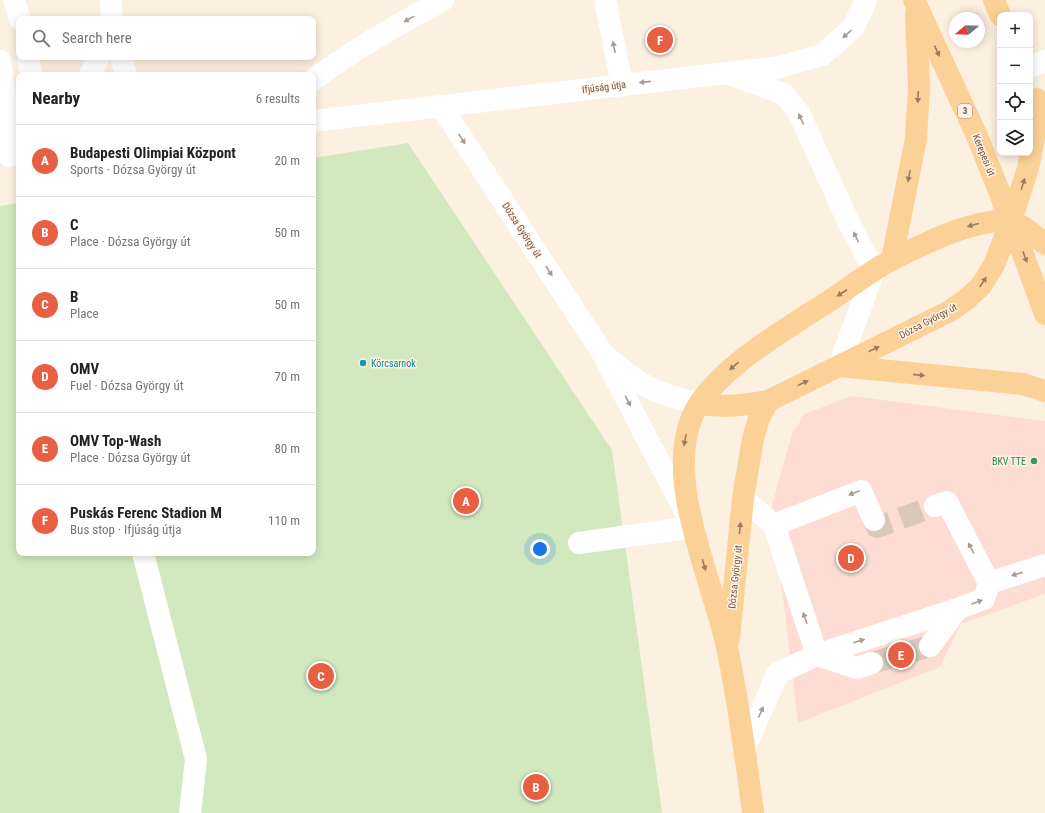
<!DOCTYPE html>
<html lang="en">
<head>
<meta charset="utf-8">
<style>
  :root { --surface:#fff; --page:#f6f6f6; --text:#222; --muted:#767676; --line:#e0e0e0; --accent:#e76043 }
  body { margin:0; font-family:"Roboto Condensed",sans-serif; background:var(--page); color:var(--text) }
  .controls { position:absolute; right:12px; top:12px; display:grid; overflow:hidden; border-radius:8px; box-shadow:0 2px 10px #0003 }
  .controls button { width:36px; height:36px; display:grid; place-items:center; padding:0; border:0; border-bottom:1px solid var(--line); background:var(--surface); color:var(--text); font:20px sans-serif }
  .compass { position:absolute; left:949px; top:12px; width:36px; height:36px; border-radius:50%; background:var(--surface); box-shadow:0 2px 10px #0003; rotate:251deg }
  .you { position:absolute; left:540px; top:549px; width:14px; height:14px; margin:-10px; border:3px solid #fff; border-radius:50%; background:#1a73e8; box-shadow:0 0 0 6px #1a73e833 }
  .badge { display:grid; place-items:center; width:26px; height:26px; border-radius:50%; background:var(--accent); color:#fff; font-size:13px; font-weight:700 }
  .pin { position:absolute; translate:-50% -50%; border:2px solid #fff; box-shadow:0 1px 4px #0006 }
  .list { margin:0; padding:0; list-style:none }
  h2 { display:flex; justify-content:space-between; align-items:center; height:52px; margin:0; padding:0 16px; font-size:17px }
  h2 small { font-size:13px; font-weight:400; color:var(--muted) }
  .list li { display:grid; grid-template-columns:26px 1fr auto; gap:12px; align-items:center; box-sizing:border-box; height:72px; padding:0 16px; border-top:1px solid var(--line) }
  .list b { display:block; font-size:15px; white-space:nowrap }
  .list p { margin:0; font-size:13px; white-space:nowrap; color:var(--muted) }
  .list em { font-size:13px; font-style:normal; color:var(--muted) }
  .icon { flex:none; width:22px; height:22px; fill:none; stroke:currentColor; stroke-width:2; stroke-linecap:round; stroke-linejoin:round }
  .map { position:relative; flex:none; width:1045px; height:813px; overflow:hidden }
  .search { position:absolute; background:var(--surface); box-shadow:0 2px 10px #0003; left:16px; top:16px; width:300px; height:44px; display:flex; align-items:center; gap:10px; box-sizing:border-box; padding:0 14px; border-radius:8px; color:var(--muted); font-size:15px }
  .panel { position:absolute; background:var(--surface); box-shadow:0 2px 10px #0003; left:16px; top:72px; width:300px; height:484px; border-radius:8px }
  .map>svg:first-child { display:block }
  .commercial { fill:#fdddd3 }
  .green { fill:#d2e9bf }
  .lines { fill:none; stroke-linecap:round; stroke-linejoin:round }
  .minor-tunnel { stroke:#dac9ba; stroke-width:22; stroke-dasharray:22 11; stroke-linecap:butt }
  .minor { stroke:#fff; stroke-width:22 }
  .major { stroke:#fcd197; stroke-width:22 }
  .oneway { fill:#aa9991 }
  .oneway2 { fill:#9b7a5f }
  .culture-dot { fill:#0f9aa8; stroke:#fff4e6; stroke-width:1.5 }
  .leisure-dot { fill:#2e9e5b; stroke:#fff4e6; stroke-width:1.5 }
  .labels { text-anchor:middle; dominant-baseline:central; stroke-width:3; stroke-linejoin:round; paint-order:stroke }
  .shield { fill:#fff4e6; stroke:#9c8577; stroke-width:1 }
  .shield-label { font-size:9px; font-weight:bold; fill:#725547 }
  .street-label { font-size:10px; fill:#725547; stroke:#fff4e6 }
  .culture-label { font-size:10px; fill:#0d838f; stroke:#fff4e6; text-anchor:start }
  .leisure-label { font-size:10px; fill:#27864d; stroke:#fff4e6; text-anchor:end }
</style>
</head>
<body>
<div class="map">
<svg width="1045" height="813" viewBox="0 0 1045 813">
  <rect width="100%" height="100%" fill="#fcf0e0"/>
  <path class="commercial" d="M851,396l194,25v173l-84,30 -21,43 -142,56 -26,-218 20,-71 13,-20z"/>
  <path class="green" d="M408,143l204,307 50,363h-662v-607l19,-3v350h294v-395z"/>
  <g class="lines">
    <path class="minor-tunnel" d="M874,520l3,7 58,-21
      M872,663l58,-17"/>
    <path class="minor" d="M14,0l6,19
      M111,0l1,19
      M605,0l17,85
      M28,57l3,18
      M121,57l5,18
      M0,61l5,32 4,63
      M1030,67l15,-6
      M90,75l9,-18
      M732,75l52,19 15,19 49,108 26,50 -35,95
      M313,80c41,-31 86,-56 130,-80
      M441,106l162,248 90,173 -114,16
      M313,121l466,-54 43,-12 31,-27 13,-28
      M609,359c12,10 24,20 39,28 15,8 34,12 51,17
      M743,498l31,27 43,130 40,13 15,-5
      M774,525l87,-34 13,29
      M143,553l53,206 -6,54
      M989,583l56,-18
      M930,646l27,-37 27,-10 5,-16 -42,-81 -12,4
      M745,747l33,-74 39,-18 140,-46"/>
    <path class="major" d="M914,0l63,136 34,85 34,93
      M994,0l6,15
      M892,260l24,-122 3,-50 -3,-74
      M839,366l184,18 22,7
      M699,404c26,3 43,2 69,-3l182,-90 18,-13 13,-12 13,-21 17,-44 17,-53 7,-34 2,-35
      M729,639l14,-141 10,-59 6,-21 9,-17
      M753,813c-7,-54 -14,-108 -25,-161 -13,-68 -64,-168 -36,-235 20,-47 99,-91 142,-119 20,-14 41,-30 63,-41 30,-14 60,-30 93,-35 6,-1 14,-3 21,-1 10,2 26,16 34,23"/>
  </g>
  <defs><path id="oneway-solid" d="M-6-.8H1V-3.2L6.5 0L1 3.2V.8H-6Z"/></defs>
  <g class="oneway">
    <use href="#oneway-solid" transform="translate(409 19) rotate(151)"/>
    <use href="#oneway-solid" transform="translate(847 34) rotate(139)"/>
    <use href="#oneway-solid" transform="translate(614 47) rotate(-101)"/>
    <use href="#oneway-solid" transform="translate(645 82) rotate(174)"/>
    <use href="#oneway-solid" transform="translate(801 119) rotate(-115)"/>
    <use href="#oneway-solid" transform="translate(462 139) rotate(57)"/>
    <use href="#oneway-solid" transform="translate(856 237) rotate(-117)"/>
    <use href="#oneway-solid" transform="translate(549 271) rotate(57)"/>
    <use href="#oneway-solid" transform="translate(628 401) rotate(62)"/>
    <use href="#oneway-solid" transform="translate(854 493) rotate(159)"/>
    <use href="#oneway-solid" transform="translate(971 548) rotate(-117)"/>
    <use href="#oneway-solid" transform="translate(1017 574) rotate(162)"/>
    <use href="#oneway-solid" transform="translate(977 602) rotate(-20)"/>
    <use href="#oneway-solid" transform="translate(805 618) rotate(-109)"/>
    <use href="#oneway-solid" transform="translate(859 641) rotate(-18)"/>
    <use href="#oneway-solid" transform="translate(761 712) rotate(-66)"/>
  </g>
  <g class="oneway2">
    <use href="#oneway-solid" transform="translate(937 51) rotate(65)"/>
    <use href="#oneway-solid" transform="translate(918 97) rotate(93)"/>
    <use href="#oneway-solid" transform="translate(909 176) rotate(101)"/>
    <use href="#oneway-solid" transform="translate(1023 184) rotate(-72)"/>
    <use href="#oneway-solid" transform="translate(973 225) rotate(165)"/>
    <use href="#oneway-solid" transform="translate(1025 257) rotate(70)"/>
    <use href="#oneway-solid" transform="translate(983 282) rotate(-56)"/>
    <use href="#oneway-solid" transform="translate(842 293) rotate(147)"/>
    <use href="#oneway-solid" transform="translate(874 349) rotate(-26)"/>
    <use href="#oneway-solid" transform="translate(734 366) rotate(139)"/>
    <use href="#oneway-solid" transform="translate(919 375) rotate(6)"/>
    <use href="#oneway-solid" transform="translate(803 383) rotate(-26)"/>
    <use href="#oneway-solid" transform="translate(685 440) rotate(101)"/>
    <use href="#oneway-solid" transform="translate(740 528) rotate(-84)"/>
    <use href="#oneway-solid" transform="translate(704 565) rotate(74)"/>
  </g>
  <circle class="culture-dot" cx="363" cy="363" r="4"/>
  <circle class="leisure-dot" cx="1034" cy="461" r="4"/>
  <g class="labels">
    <rect class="shield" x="958" y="104" width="14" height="14" rx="3"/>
    <g class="shield-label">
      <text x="965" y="111">3</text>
    </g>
    <g class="street-label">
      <text transform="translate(604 87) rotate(-7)">Ifjúság útja</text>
      <text transform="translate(984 155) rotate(68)">Kerepesi út</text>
      <text transform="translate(522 230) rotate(57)">Dózsa György út</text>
      <text transform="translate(928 321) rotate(-28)">Dózsa György út</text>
      <text transform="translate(735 577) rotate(-84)">Dózsa György út</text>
    </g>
    <g class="culture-label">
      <text x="371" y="363">Körcsarnok</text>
    </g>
    <g class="leisure-label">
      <text x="1026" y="461">BKV TTE</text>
    </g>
  </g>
</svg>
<div class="controls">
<button>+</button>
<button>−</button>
<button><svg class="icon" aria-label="locate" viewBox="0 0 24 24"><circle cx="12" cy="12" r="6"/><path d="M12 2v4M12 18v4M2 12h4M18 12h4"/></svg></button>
<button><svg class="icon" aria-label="layers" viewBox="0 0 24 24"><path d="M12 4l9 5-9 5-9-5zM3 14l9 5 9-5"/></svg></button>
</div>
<svg class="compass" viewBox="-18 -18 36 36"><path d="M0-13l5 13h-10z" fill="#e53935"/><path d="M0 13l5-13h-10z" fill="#767676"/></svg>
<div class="you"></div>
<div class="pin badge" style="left:466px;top:501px">A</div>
<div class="pin badge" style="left:536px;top:787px">B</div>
<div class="pin badge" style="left:321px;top:676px">C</div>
<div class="pin badge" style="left:851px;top:558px">D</div>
<div class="pin badge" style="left:901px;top:655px">E</div>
<div class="pin badge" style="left:660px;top:40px">F</div>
<div class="search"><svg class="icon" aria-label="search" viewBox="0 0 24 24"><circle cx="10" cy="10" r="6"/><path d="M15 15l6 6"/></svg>Search here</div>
<section class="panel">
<h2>Nearby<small>6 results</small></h2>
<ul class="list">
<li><span class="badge">A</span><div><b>Budapesti Olimpiai Központ</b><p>Sports · Dózsa György út</p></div><em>20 m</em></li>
<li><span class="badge">B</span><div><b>C</b><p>Place · Dózsa György út</p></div><em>50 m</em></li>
<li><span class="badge">C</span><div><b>B</b><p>Place</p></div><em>50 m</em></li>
<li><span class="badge">D</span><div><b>OMV</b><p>Fuel · Dózsa György út</p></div><em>70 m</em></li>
<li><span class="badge">E</span><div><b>OMV Top-Wash</b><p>Place · Dózsa György út</p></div><em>80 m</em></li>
<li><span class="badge">F</span><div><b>Puskás Ferenc Stadion M</b><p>Bus stop · Ifjúság útja</p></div><em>110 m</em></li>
</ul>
</section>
</div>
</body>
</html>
